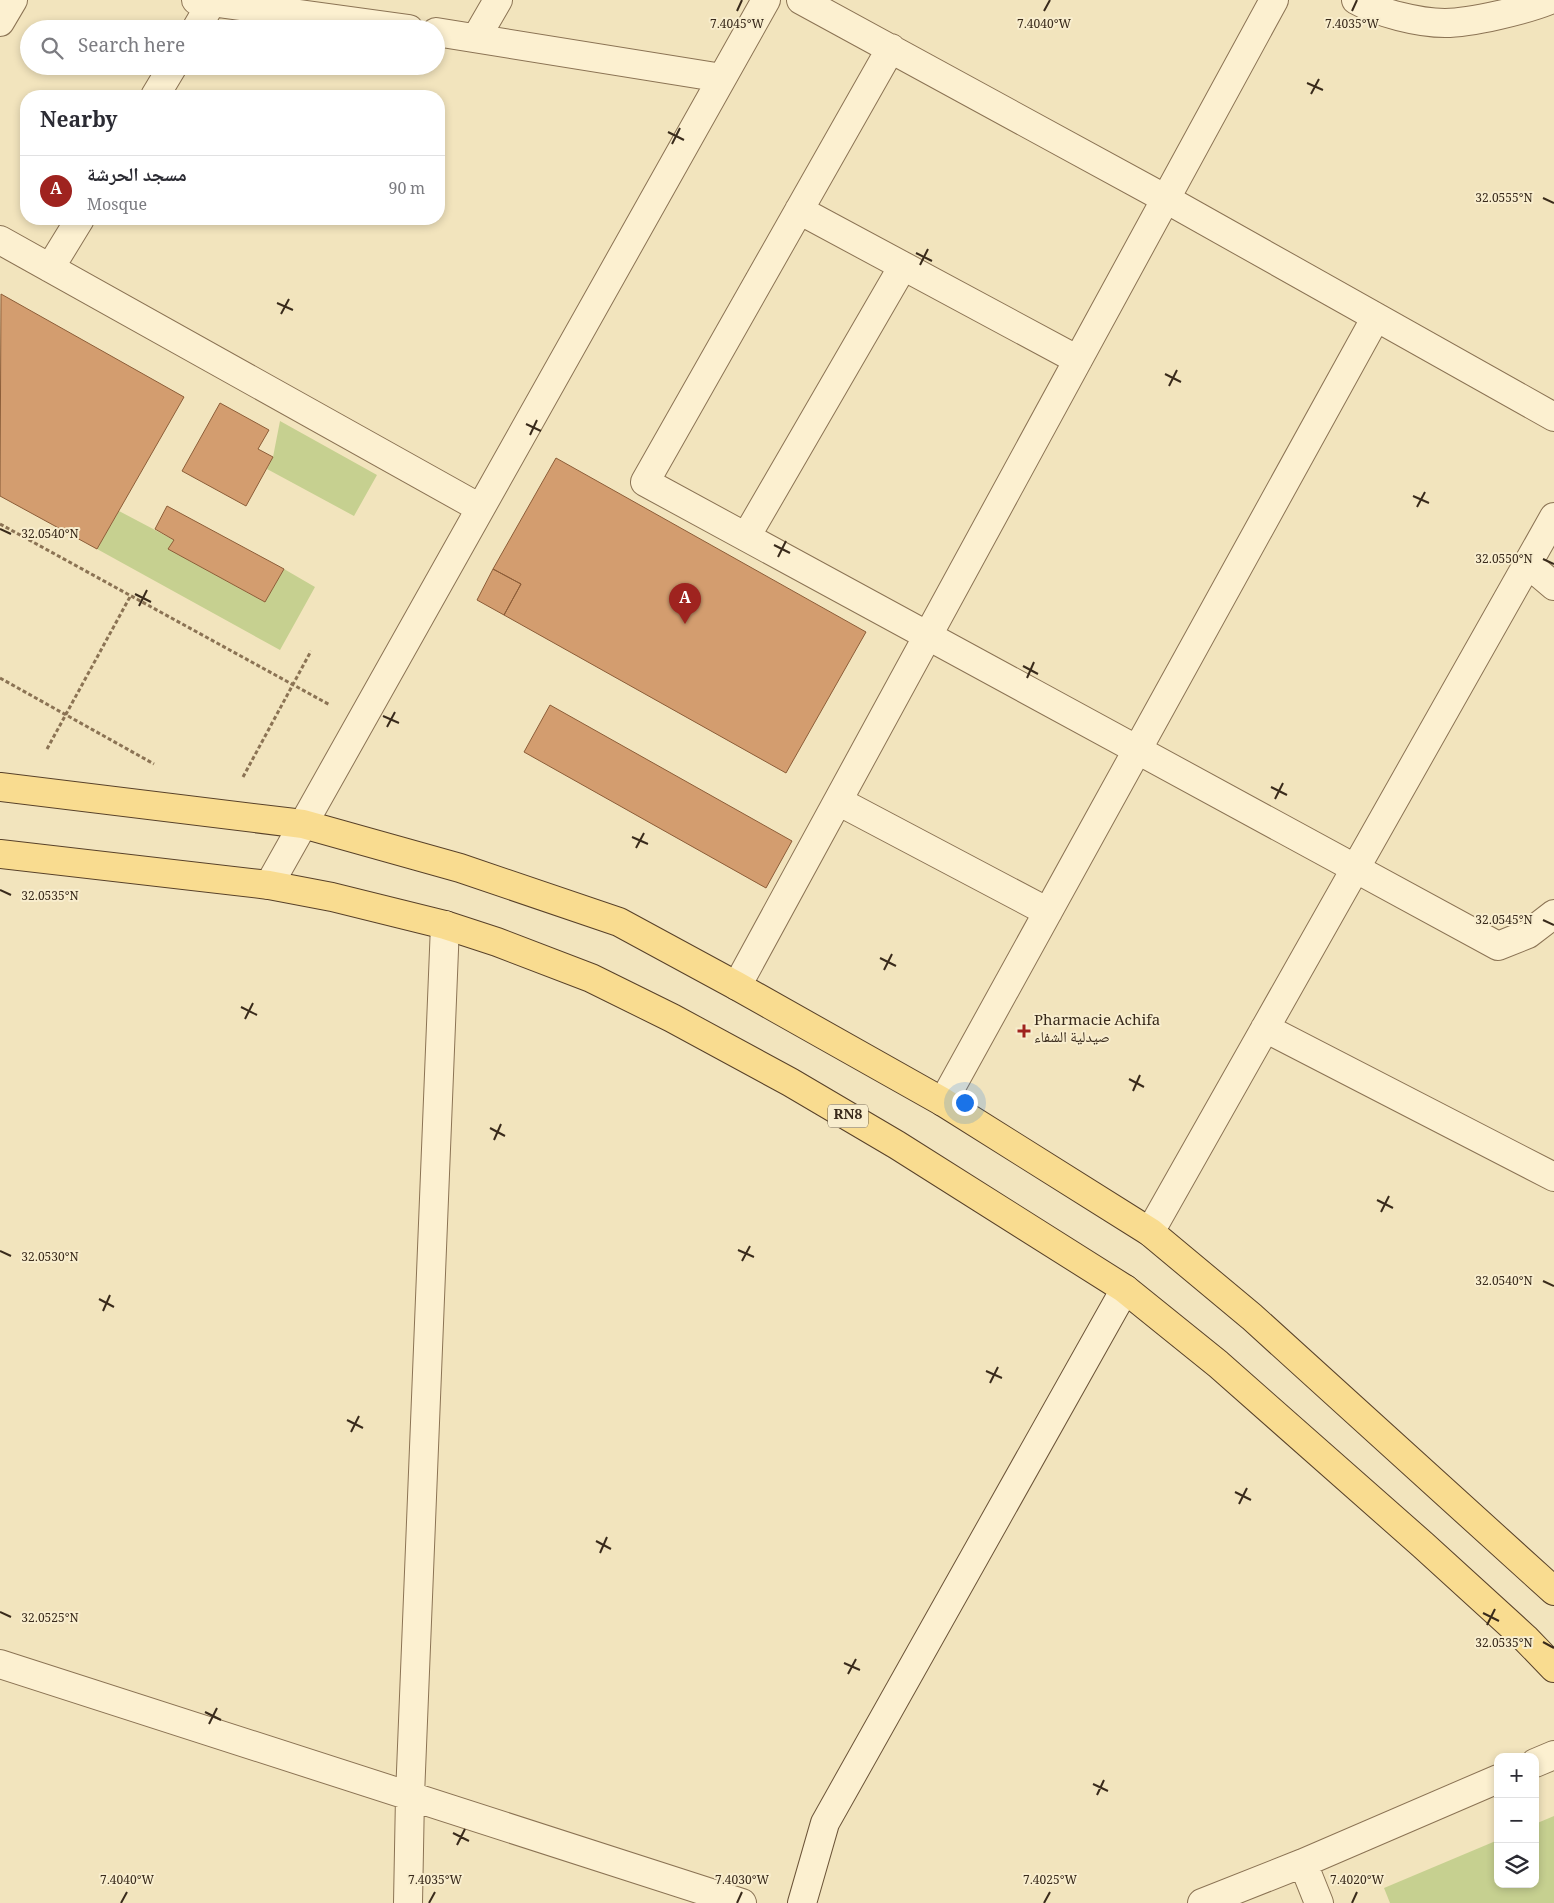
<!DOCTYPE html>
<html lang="en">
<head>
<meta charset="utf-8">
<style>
  :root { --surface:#fff; --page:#f7f7f7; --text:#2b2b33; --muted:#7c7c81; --line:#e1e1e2; --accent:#9f231f }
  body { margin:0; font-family:Georgia,"Noto Naskh Arabic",serif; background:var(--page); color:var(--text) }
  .controls { position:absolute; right:15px; bottom:15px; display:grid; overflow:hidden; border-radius:10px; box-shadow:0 2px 8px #0003 }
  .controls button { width:45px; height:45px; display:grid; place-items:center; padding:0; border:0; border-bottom:1px solid var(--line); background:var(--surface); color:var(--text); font:25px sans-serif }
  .you { position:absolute; left:964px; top:1102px; width:18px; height:18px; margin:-12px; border:4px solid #fff; border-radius:50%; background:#1a73e8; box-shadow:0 0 0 8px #1a73e833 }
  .badge { display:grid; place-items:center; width:32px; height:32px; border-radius:50%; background:var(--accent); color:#fff; font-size:16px; font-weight:700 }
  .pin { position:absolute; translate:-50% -41px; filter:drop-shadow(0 1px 2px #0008) }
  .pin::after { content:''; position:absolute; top:26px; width:18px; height:15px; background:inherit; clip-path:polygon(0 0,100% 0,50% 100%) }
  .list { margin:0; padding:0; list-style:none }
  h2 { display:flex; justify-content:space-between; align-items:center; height:65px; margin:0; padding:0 20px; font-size:21px }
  h2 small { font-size:16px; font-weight:400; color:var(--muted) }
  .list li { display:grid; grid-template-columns:32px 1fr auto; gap:15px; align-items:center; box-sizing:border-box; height:70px; padding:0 20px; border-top:1px solid var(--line) }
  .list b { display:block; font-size:19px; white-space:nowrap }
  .list p { margin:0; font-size:16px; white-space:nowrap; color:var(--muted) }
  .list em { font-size:16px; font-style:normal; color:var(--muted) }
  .icon { flex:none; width:28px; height:28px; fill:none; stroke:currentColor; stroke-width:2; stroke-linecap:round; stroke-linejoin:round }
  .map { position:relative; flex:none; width:1554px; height:1903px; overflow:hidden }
  .search { position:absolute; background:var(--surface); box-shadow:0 2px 8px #0003; left:20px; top:20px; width:425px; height:55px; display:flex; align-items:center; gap:12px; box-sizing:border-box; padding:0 18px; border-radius:28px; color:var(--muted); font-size:19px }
  .panel { position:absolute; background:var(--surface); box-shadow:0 2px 8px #0003; left:20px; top:90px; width:425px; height:135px; border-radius:20px }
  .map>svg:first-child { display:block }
  .green { fill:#c6d090 }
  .building { fill:#d39d6f; stroke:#8c5d38 }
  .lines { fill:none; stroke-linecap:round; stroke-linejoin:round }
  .street-casing { stroke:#8b7354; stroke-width:30 }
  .secondary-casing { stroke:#6c5438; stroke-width:30 }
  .primary-casing { stroke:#584129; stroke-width:30 }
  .path { stroke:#8b7354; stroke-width:3; stroke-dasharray:4 2.5; stroke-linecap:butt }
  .street { stroke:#fcf0d0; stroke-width:28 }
  .secondary { stroke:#fcf0d0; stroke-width:28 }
  .primary { stroke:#f9dc90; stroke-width:28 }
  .ticks { fill:none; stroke:#392a1b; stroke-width:2 }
  .poi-dot { fill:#9f231f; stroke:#f8edcd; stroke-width:2 }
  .labels { text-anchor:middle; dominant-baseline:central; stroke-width:4; stroke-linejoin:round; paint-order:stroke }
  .shield { fill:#f8edcd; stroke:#726450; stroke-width:1 }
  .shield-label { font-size:14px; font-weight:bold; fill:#392a1b }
  .poi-label { font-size:15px; fill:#392a1b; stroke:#f8edcd; text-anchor:start }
  .ticks-label { font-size:12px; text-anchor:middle; fill:#392a1b; stroke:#f8edcd; stroke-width:4; stroke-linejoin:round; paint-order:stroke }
</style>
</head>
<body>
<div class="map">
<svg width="1554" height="1903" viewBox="0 0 1554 1903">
  <rect width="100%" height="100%" fill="#f2e4bd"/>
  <path class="green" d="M280,421l97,54 -23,41 -87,-47 6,-12z
    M119,511l55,29 -5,9 96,53 19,-33 31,18 -35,63 -183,-101z
    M1554,1816v87h-164l-6,-15 114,-48v44h37v-60z"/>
  <path class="building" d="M1,294l183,103 -87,152 -97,-53z
    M220,403l49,27 -11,19 15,8 -27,49 -64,-35z
    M556,458l310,174 -80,141 -282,-158 17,-31 -28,-15z
    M167,506l117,63 -19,33 -97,-53 6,-9 -19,-11z
    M493,569l28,15 -17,31 -27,-15z
    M550,705l242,136 -26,47 -242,-136z"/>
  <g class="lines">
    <defs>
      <path id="street" d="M196,0l213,29
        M801,0l365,199 388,218
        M1356,0c23,13 63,23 89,23 25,0 81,-13 105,-23
        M0,22l13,-22
        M196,29l17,-29
        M436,32l286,46
        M476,38l22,-38
        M891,48l-246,434 853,464 30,-12 26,-20
        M155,96l18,-30
        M799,210l279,150
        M0,240l480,268
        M50,268l30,-49
        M746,537l157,-271
        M1528,564l26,22
        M838,801l210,111
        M269,885l497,-885
        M737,986l537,-986
        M1265,1028l289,149
        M943,1102l433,-785
        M1150,1232l404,-715
        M0,1664l742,239
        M1535,1763l19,-8
        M1303,1863l16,40
        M408,1903l2,-107 35,-871
        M1202,1903l101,-40 195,-84"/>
      <path id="secondary" d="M802,1903l23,-80 300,-534"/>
      <path id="primary" d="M0,787l303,37 157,44 159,54 118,64 206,116 207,130 102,85 302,274
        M0,854l269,31 63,12 113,28 52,17 94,36 81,40 118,64 107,63 228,144 93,75 205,181 102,93 29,30"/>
    </defs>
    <use href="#street" class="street-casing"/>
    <use href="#secondary" class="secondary-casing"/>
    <use href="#primary" class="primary-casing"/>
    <path class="path" d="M0,524l330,181
      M0,678l154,86
      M47,749l84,-154
      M243,777l68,-126"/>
    <use href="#street" class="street"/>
    <use href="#secondary" class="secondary"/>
    <use href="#primary" class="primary"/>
  </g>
  <path class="ticks" d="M737,11l5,-11M1044,11l6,-11M1352,11l5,-11M1307,83l16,7M1311,94l8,-15M668,132l16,8M672,144l8,-16M1543,198l11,5M916,253l16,8M920,265l8,-16M277,303l16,7M281,314l8,-15M1165,374l16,8M1169,386l8,-16M526,424l15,7M530,435l7,-15M1413,496l16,7M1417,507l8,-15M0,529l11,5M774,545l16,8M778,557l8,-16M1543,559l11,5M135,594l16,8M139,606l8,-16M1023,666l15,8M1027,678l7,-16M383,716l16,7M387,727l8,-15M1271,787l16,8M1275,799l8,-16M632,837l16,7M636,848l8,-15M0,890l11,5M1543,920l11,5M880,958l16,8M884,970l8,-16M241,1007l16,8M245,1019l8,-16M1129,1079l15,8M1133,1091l7,-16M490,1128l15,8M494,1140l7,-16M1377,1200l16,8M1381,1212l8,-16M738,1250l16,7M0,1251l11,5M742,1261l8,-15M1543,1281l11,5M99,1299l15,8M103,1311l7,-16M986,1371l16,7M990,1383l8,-16M347,1420l16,8M351,1432l8,-16M1235,1492l16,8M1239,1504l8,-16M596,1541l15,8M600,1553l7,-16M0,1612l11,5M1483,1613l16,8M1487,1625l8,-16M1543,1642l11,6M844,1663l16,7M848,1674l8,-15M205,1712l16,8M209,1724l8,-16M1093,1784l15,7M1097,1795l7,-15M453,1833l16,8M457,1845l8,-16M121,1903l6,-11M429,1903l6,-11M737,1903l5,-11M1044,1903l6,-11M1352,1903l5,-11"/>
  <path class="poi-dot" d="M1021.5 1023.5h5v5h5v5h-5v5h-5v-5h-5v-5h5z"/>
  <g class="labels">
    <rect class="shield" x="828" y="1104.5" width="40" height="23" rx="4"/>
    <g class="shield-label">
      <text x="848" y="1116">RN8</text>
    </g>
    <g class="poi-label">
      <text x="1034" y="1022">Pharmacie Achifa<tspan x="1034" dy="17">صيدلية الشفاء</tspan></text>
    </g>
  </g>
  <g class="ticks-label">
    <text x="737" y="28">7.4045°W</text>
    <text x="1044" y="28">7.4040°W</text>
    <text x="1352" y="28">7.4035°W</text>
    <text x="1504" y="202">32.0555°N</text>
    <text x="50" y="538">32.0540°N</text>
    <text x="1504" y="563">32.0550°N</text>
    <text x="50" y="900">32.0535°N</text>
    <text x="1504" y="924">32.0545°N</text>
    <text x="50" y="1261">32.0530°N</text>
    <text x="1504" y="1285">32.0540°N</text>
    <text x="50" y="1622">32.0525°N</text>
    <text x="1504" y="1647">32.0535°N</text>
    <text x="127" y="1884">7.4040°W</text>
    <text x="435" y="1884">7.4035°W</text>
    <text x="742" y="1884">7.4030°W</text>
    <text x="1050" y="1884">7.4025°W</text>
    <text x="1357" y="1884">7.4020°W</text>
  </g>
</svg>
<div class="controls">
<button>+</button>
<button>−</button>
<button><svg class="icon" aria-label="layers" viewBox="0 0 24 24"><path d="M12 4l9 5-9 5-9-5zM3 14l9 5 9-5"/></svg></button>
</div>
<div class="you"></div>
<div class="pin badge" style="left:685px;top:624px">A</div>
<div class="search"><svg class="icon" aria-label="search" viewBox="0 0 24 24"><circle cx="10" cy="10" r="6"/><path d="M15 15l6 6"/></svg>Search here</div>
<section class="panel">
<h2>Nearby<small></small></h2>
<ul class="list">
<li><span class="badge">A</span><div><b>مسجد الحرشة</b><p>Mosque</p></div><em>90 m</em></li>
</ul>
</section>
</div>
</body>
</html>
